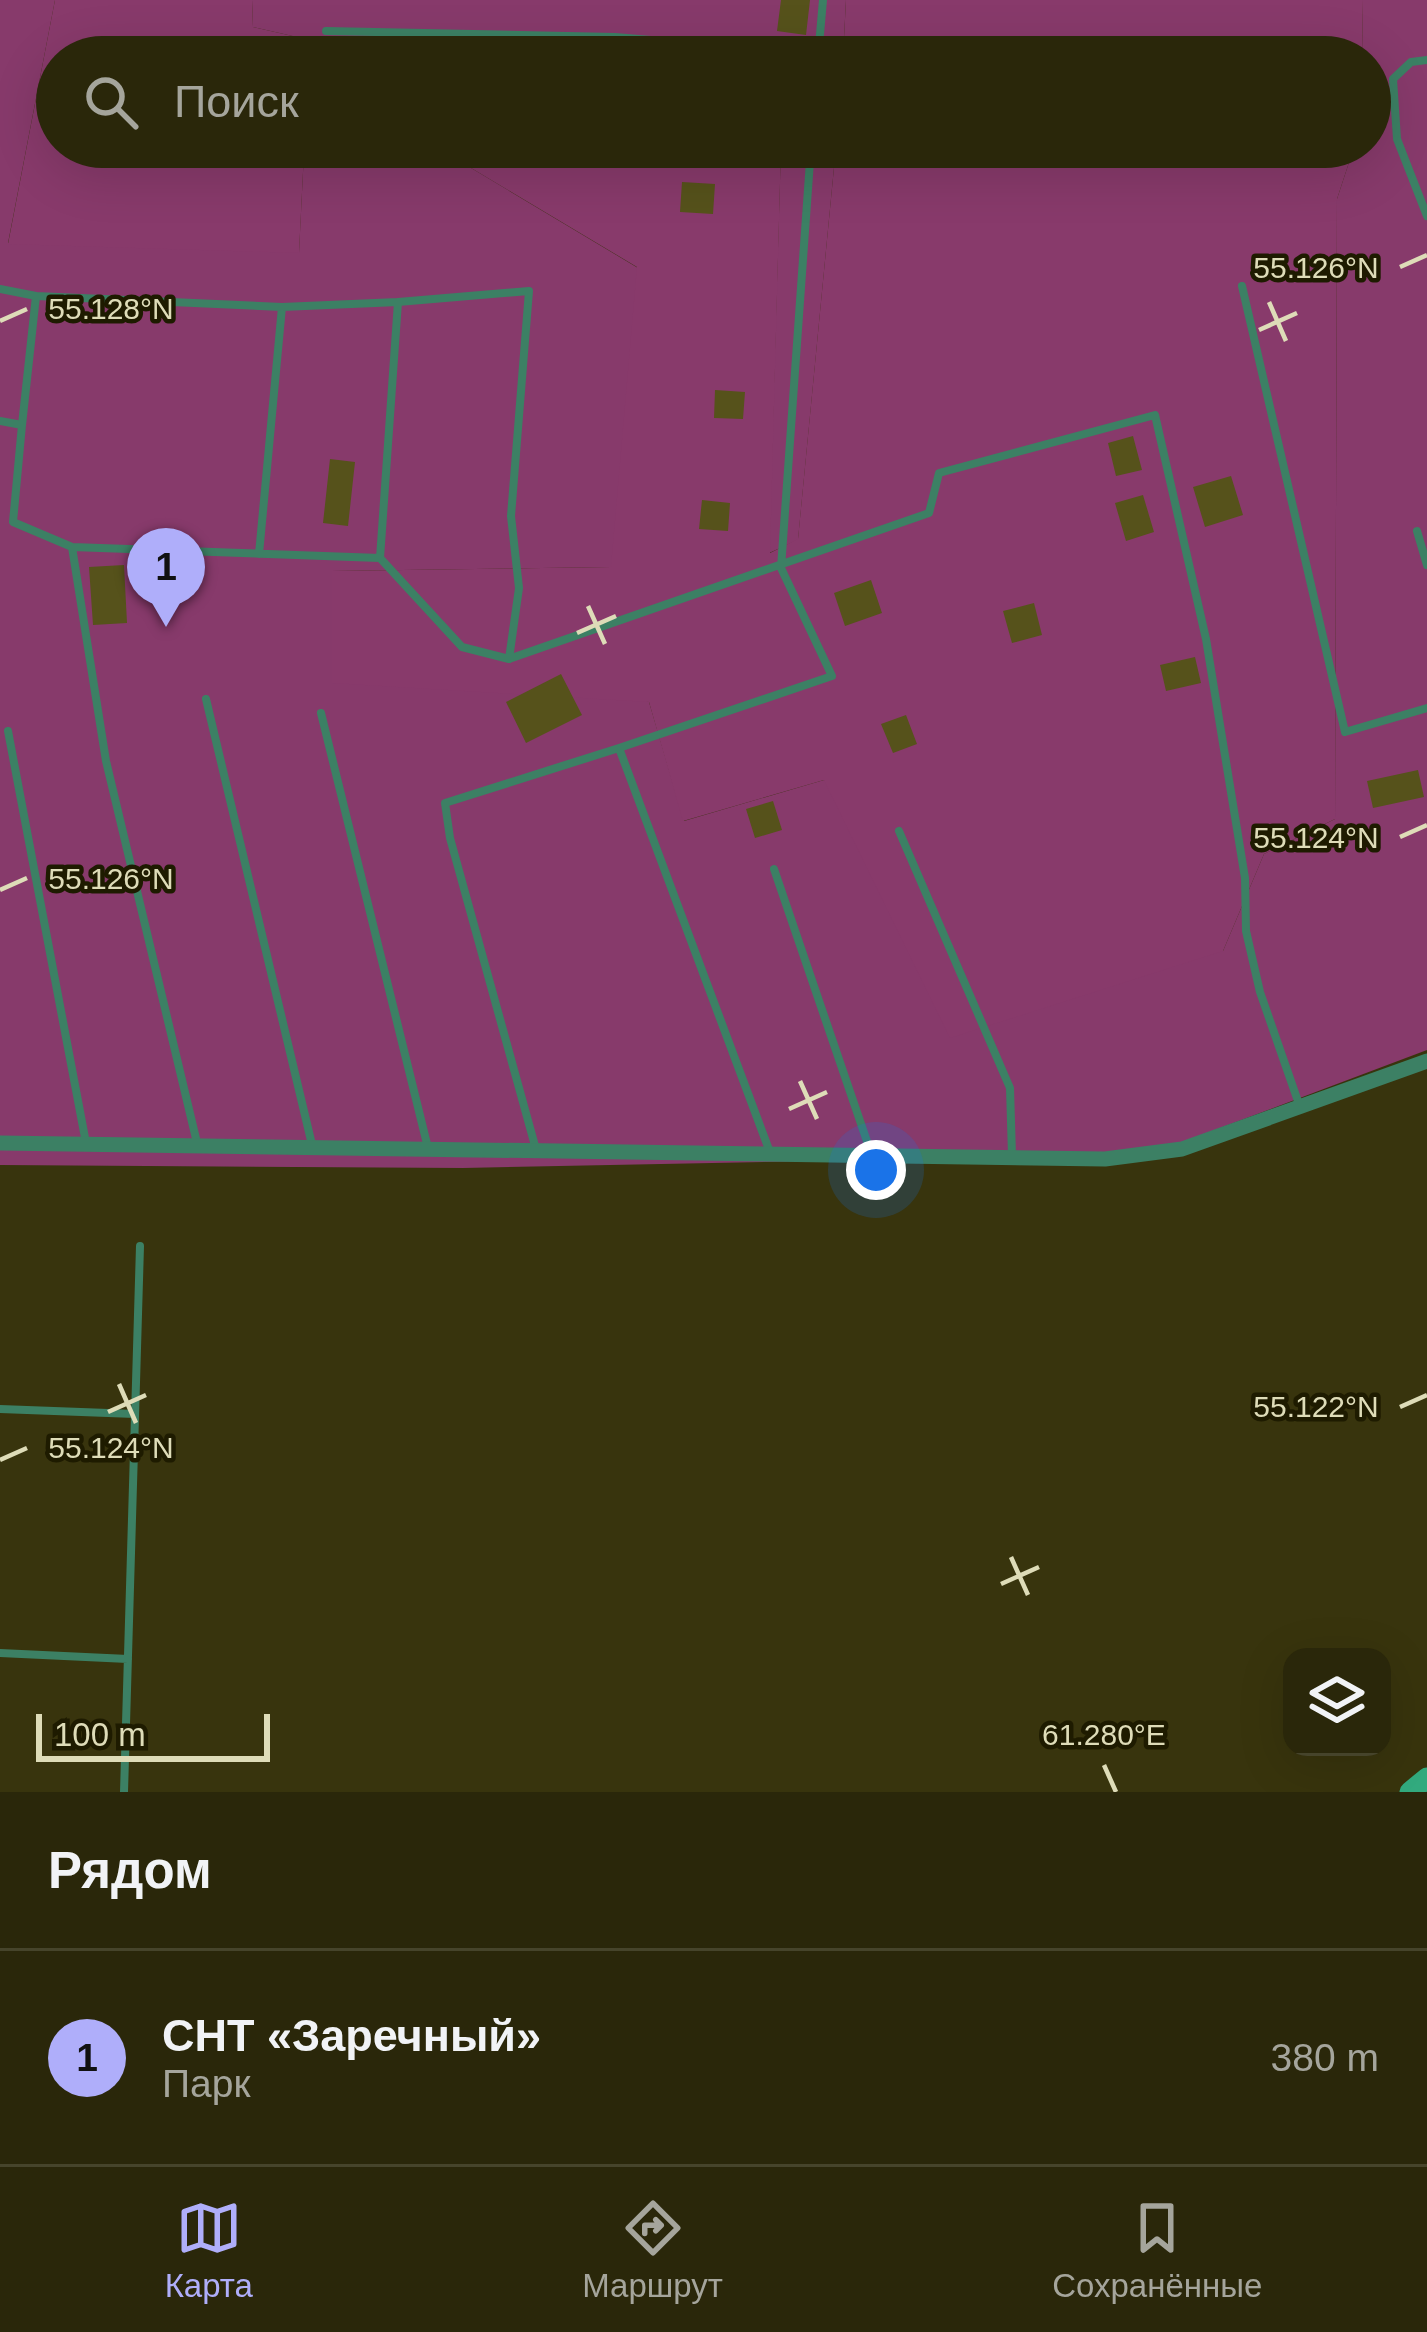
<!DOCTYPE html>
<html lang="ru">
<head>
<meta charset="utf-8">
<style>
  :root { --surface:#2a270a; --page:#363318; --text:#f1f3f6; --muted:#a5a59c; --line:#46442b; --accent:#afaefa }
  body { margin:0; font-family:Arial,sans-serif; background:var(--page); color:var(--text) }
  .controls { position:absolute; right:36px; bottom:36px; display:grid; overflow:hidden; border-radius:24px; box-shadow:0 12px 48px #0002 }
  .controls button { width:108px; height:108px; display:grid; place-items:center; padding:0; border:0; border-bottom:3px solid var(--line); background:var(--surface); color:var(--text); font:60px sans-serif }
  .scale { position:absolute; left:36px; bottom:30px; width:234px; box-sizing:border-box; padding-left:12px; border:6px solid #dedcb8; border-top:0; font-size:33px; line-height:42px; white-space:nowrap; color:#dedcb8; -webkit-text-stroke:9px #1e1b00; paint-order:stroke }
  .you { position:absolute; left:876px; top:1170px; width:42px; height:42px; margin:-30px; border:9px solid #fff; border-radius:50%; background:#1a73e8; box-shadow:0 0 0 18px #1a73e833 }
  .badge { display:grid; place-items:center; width:78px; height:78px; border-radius:50%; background:var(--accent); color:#111; font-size:39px; font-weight:700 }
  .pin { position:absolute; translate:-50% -99px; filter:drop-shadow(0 3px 6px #0008) }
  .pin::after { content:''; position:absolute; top:63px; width:42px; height:36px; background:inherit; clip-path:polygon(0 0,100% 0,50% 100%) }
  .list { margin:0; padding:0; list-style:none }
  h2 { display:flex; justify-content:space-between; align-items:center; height:156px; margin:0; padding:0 48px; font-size:51px }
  h2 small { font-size:39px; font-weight:400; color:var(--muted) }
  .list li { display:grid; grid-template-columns:78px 1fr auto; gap:36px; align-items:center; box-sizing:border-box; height:216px; padding:0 48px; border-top:3px solid var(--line) }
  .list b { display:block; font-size:45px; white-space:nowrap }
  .list p { margin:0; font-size:39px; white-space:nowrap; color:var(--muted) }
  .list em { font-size:39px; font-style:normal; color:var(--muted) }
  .icon { flex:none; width:66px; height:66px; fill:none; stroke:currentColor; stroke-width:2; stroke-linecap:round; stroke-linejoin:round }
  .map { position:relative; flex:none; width:1427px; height:1792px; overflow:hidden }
  .search { position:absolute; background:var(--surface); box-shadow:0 12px 48px #0002; left:36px; right:36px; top:36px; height:132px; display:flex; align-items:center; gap:30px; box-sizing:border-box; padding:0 42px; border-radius:66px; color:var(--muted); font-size:45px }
  .sheet { height:372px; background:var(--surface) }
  nav { display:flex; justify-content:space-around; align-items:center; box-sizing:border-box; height:168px; border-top:3px solid var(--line); background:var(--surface); font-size:33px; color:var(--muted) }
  nav a { display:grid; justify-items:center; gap:6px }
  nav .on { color:var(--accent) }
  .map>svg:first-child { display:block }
  .green { fill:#873a6b }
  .forest { fill:#883a6b }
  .building { fill:#56521b }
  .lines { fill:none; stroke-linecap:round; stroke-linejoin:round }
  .lane { stroke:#3c8064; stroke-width:8 }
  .street { stroke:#3c8064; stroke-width:15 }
  .secondary { stroke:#32aa7e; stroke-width:21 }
  .ticks { fill:none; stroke:#dedcb8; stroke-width:4.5 }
  .ticks-label { font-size:30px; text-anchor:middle; fill:#dedcb8; stroke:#1e1b00; stroke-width:9; stroke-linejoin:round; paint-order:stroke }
</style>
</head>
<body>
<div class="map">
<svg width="1427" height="1792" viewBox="0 0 1427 1792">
  <rect width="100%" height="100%" fill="#38340d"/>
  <path class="green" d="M0,0h55l-47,243 291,9 5,-100 147,4 187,112 -26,299 -279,4 316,131 35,119 140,-41 399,171 41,-97 71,-35 2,-620 17,-52h16v-90h-8l1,-57h64v1050l-276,104 -688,14 -463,-3z
    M252,0h594l-3,57h-458l-132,-30z
    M781,147h55l-38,393 -29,13z"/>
  <path class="forest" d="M55,0h197l1,27 132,30h-328v90h724l-11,406 28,-14 38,-392h211l168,8 4,-8h135l-17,52 -2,620 -71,35 -41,97 -273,87 -126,-258 -141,41 -34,-119 -317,-19v-112l279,-4 26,-300 -186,-111 -147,-4 -5,101 -291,-9z
    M846,0h517l-1,57h-519z"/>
  <path class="building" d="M781,0h29l-4,35 -29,-4z
    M682,182l33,2 -2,30 -33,-2z
    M715,390l30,2 -2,27 -29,-1z
    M1133,436l9,34 -26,6 -8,-33z
    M330,459l25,3 -7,64 -25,-3z
    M1231,476l12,39 -38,12 -12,-40z
    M1143,495l11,37 -28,9 -11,-38z
    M702,500l28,3 -2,28 -29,-2z
    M124,565l3,58 -34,2 -4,-58z
    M871,580l11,33 -37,13 -11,-33z
    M1034,603l8,32 -30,8 -9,-32z
    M1195,657l6,26 -35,8 -6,-26z
    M561,674l21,41 -56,28 -20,-41z
    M906,715l11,29 -24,9 -12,-29z
    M1418,770l6,27 -51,11 -6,-27z
    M773,801l9,29 -27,8 -9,-29z"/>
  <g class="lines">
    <path class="lane" d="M326,31l289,6 203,17
      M818,57l5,-57
      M1427,60l-16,2 -18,17 4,60 30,77
      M1242,286l103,446 82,-24
      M0,289l36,7 -14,129
      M36,296l246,11 -23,247
      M282,307l116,-5
      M0,421l22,4 -9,97 59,25 308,11 18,-256 131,-11 -18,225 8,72 -10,71 420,-146 10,-40 216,-58 51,224 39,239 1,53 14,61 40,115
      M1417,531l10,34
      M72,547l34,214 92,386
      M380,558l82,89 47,12
      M206,699l107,450
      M321,713l107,435
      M8,731l78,412
      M899,831l111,257 2,67
      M774,869l98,287
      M537,1153l-87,-315 -5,-35 174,-55
      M771,1155l-152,-407 213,-72 -51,-108 30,-421
      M0,1409l135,5
      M0,1653l128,6
      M124,1792l16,-546"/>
    <path class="street" d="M0,1143l1105,16 77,-10 245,-88"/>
    <path class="secondary" d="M1410,1792l17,-14"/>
  </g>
  <path class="ticks" d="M1400,267l27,-12M1269,302l17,39M0,321l27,-12M1259,330l38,-17M588,606l17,38M577,633l39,-17M1400,837l27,-12M0,890l27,-12M800,1081l17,38M789,1109l38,-17M119,1384l17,39M1400,1407l27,-12M108,1412l38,-17M0,1460l27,-12M1011,1557l17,38M1001,1584l38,-17M1104,1765l12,27"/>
  <g class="ticks-label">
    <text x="1316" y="278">55.126°N</text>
    <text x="111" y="319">55.128°N</text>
    <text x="1316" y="848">55.124°N</text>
    <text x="111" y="889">55.126°N</text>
    <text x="1316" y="1417">55.122°N</text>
    <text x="111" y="1458">55.124°N</text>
    <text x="1104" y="1745">61.280°E</text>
  </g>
</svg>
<div class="controls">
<button><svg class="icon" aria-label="layers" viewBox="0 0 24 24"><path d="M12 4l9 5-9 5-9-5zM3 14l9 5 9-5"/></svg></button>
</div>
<div class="scale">100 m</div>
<div class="you"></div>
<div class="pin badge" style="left:166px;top:627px">1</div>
<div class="search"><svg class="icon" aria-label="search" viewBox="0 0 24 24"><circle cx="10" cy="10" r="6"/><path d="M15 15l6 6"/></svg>Поиск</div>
</div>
<section class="sheet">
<h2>Рядом<small></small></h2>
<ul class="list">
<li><span class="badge">1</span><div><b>СНТ «Заречный»</b><p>Парк</p></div><em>380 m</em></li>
</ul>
</section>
<nav>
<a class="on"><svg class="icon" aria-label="map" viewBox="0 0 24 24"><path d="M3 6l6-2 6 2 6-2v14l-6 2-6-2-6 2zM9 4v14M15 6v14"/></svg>Карта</a>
<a><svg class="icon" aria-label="directions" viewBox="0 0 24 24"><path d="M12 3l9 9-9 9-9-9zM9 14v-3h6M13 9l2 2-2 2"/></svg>Маршрут</a>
<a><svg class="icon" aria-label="saved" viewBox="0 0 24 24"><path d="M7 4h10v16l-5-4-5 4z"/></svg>Сохранённые</a>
</nav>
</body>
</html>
